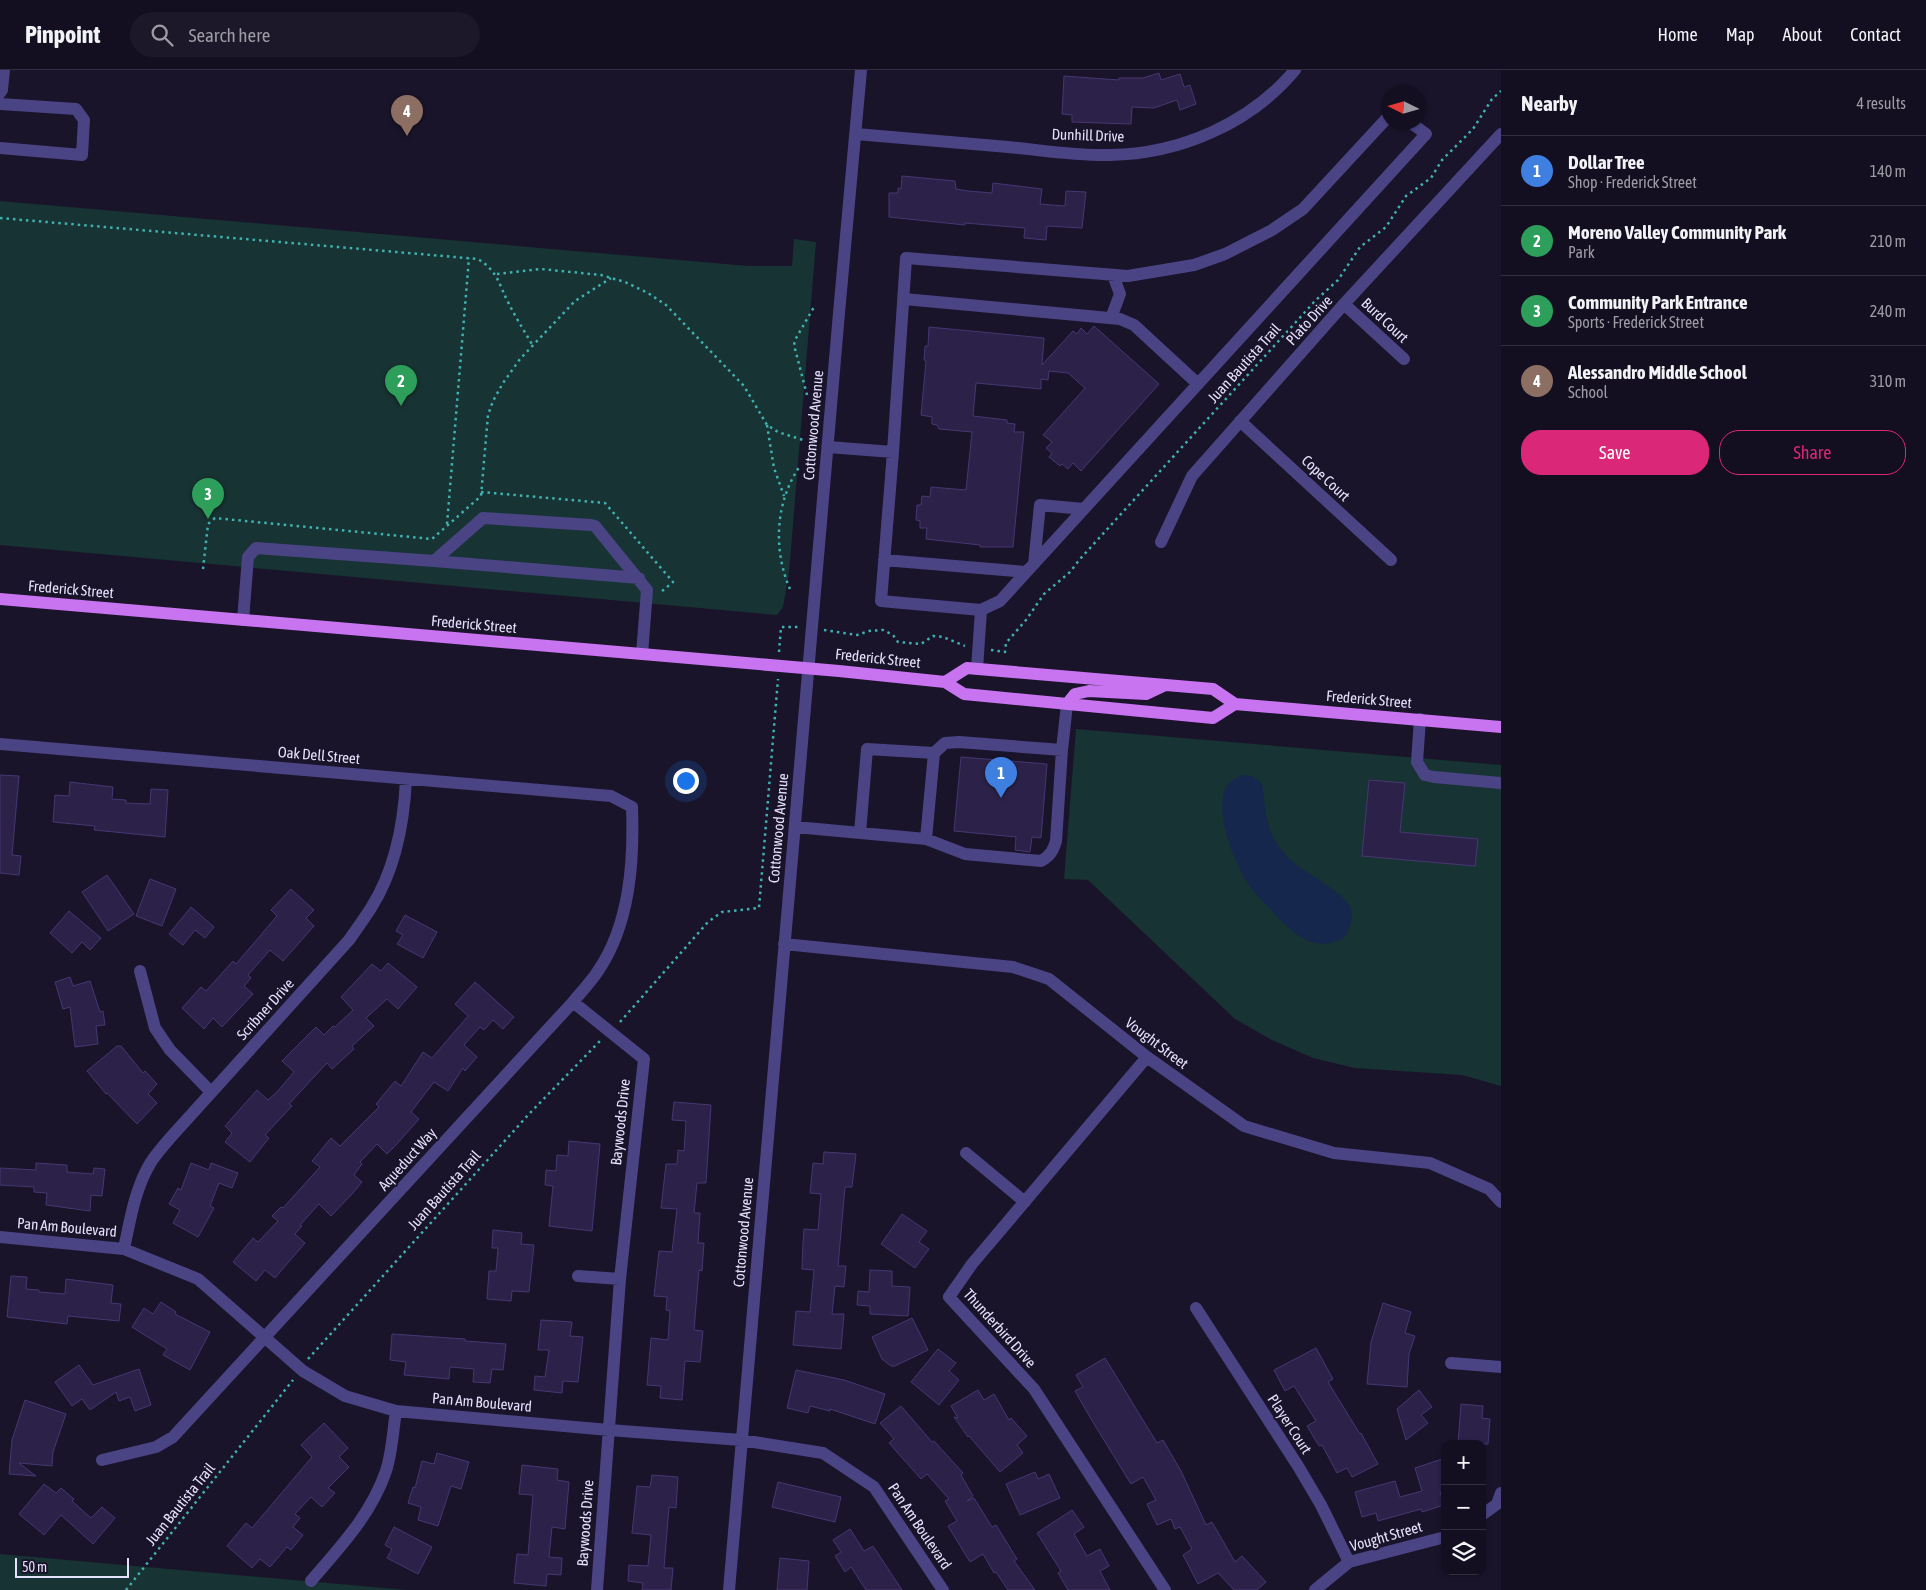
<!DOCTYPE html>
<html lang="en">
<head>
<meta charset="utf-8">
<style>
  :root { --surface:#130f20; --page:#1c1829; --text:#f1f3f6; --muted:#9d9ca5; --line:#322f3e; --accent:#db2777 }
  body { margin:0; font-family:"Asap Condensed",sans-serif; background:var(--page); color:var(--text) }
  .controls { position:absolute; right:15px; bottom:15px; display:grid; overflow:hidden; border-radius:10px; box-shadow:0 1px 4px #0004 }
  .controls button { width:45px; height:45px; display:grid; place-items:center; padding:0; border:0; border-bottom:1px solid var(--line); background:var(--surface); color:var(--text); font:25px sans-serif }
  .compass { position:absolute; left:1381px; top:15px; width:45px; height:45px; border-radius:50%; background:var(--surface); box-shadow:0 1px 4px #0004; rotate:275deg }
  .scale { position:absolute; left:15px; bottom:12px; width:114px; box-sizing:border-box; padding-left:5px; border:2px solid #e5e0fc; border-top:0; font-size:14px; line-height:18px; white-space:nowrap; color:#e5e0fc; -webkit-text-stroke:4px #19142a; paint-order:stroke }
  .you { position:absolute; left:685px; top:710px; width:18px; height:18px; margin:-12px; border:4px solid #fff; border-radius:50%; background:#1a73e8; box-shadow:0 0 0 8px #1a73e833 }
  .badge { display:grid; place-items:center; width:32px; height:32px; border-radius:50%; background:var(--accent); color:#fff; font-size:16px; font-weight:700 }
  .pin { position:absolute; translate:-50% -41px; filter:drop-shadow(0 1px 2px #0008) }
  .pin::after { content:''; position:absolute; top:26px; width:18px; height:15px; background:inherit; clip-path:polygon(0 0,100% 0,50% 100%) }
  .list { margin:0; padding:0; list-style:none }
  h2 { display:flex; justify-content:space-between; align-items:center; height:65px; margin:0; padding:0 20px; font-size:21px }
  h2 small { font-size:16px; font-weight:400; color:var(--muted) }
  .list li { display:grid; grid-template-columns:32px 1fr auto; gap:15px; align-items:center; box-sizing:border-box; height:70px; padding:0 20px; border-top:1px solid var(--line) }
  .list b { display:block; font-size:19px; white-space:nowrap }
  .list p { margin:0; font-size:16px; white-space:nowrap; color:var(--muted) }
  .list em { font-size:16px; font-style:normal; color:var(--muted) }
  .actions { display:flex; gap:10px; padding:15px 20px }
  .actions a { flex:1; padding:11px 0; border:1px solid var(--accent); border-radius:20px; text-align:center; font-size:18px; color:var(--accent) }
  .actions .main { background:var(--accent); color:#fff }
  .icon { flex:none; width:28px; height:28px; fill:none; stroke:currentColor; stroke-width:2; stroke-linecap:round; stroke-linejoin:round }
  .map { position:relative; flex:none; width:1501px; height:1520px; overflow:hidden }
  header { display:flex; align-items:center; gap:30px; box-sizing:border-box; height:70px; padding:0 25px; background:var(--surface); border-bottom:1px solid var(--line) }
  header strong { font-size:24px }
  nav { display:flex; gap:28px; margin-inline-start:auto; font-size:18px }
  .search { width:350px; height:45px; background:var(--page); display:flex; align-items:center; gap:12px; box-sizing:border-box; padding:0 18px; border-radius:28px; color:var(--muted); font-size:19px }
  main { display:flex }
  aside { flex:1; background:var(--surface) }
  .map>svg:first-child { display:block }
  .green { fill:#183333 }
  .water { fill:#15274d }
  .building { fill:#2c2249; stroke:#463772 }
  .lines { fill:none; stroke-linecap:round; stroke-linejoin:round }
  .path { stroke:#3fb1b1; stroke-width:2.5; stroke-dasharray:2.5 4; stroke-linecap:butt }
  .minor { stroke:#4a4484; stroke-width:12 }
  .major { stroke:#c873f0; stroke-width:12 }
  .labels { text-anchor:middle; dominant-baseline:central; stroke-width:4.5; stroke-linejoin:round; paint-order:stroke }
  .street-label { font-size:15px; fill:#e5e0fc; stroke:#19142a }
</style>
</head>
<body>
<header>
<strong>Pinpoint</strong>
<div class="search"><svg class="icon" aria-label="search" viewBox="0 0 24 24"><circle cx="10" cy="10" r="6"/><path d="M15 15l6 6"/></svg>Search here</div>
<nav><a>Home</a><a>Map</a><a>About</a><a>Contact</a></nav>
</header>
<main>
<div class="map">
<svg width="1501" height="1520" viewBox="0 0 1501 1520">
  <rect width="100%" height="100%" fill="#19142a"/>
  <path class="green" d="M0,131l748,65h44l2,-27 22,3 -27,331 -6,34 -6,8 -777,-70z
    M1076,659l425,36v321l-39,-11 -107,-7 -42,-10 -41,-18 -37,-21 -147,-139 -24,-1z
    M0,1484l407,36h-407z"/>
  <path class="water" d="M1241,705l11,1 10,7c3,18 3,39 12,56 4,7 12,18 19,23 12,11 55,32 58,48 2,10 -1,21 -8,28 -2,3 -7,3 -10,4 -31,10 -56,-27 -76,-47 -19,-19 -48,-88 -28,-112 3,-3 9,-6 12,-8z"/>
  <path class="building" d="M1159,3l2,7 19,-6 4,13 6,-2 6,19 -16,6 -3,-10 -23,8 -22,-1 -1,17 -59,-2v-7l-10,-1 2,-38 55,4v-2h24z
    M902,106l53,5 1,8 12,2 24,2 1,-10 49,6 -2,15 25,2 1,-15 20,1 -4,36 -35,-2 -1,14 -22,-2 1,-10 -60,-5v2l-76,-8v-24h9v-5l3,1z
    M1094,256l65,58 -78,87 -8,-8 -5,6 -6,-5 -2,2 -11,-9 3,-4 -6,-5 6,-6 -9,-7 42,-47 -17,-15 -19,-2 -1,9 -7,-1v10l-65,-6 -3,33 34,4v3l8,1 -1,8h10l-11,115h-33v-2l-54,-6 1,-11h-7v-7l-4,-1 1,-15h4l1,-9 8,1 1,-10 35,3 6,-58 -33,-3 -2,-4 -5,-1v-7l-11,-2 5,-54 -2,-1 1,-14h3l1,-19 115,11 -2,27 31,-34 4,3 4,-6 6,6z
    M961,687l86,7 -6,74 -9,-1 -2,15 -15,-2 1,-13 -62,-6z
    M0,705l19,1 -7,79 9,1 -2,19 -19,-2z
    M1369,710l36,3 -5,49 78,7 -3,27 -113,-10z
    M70,712l43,5 -1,12 14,1v3l24,1 1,-15 17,1 -3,47 -71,-7 1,-4 -42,-4 2,-27 14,1z
    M107,805l27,39 -26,17 -26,-39z
    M150,809l26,10 -14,37 -26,-10z
    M291,819l23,21 -8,8 8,8 -31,35 -13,-11 -22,25 3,3 -7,8 9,8 -31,33 -9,-9 -9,11 -22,-21 19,-21 5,4 27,-30 3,3 41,-48 -6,-6z
    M191,837l23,20 -9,11 -10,-8 -12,15 -14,-11z
    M69,841l32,27 -11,12 -8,-8 -10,11 -22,-20z
    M405,845l32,17 -14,26 -26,-14 6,-9 -7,-4z
    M388,893l29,24 -19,22 -11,-10 -21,19 8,8 -22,20 2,3 -22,20 -5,-6 -38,41 3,2 -27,29 4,3 -19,24 -25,-20 7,-9 -7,-7 32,-36 11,10 9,-8 17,-20 -12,-11 34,-34 8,8 9,-9 2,1 18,-17 -12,-13 31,-33 9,7z
    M70,907l3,9 17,-5 10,31 3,-1 2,14 -9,1 2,18 -23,3 -5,-40 -7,2 -8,-27z
    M475,912l39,35 -11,12 -10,-9 -9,10 -4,-3 -16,18 13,12 -12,14 -2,-3 -15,23 -14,-9 -23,30 8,7 -23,26 -9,9 -10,-10 -17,18 2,2 -8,11 8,7 -10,12 -21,22 -12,-12 -19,21 2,1 -7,8 10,9 -30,35 -10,-8 -9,11 -23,-19 20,-24 5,4 20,-21 -6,-5 9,-9 2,1 37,-41 -8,-6 19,-23 9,8 39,-39 -3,-3 19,-23 6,5 22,-34 9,6 36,-42 -13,-12z
    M117,976h4l22,27 2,-2 12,13 -9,10 9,9 -20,21 -30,-31 -1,1 -19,-23z
    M674,1032l37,3 -5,78h-9l-3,30h6l-2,30h6l-2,28 -3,-1 -5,60 9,1 -3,31 -15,-1 -3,39 -22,-2 1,-12 -14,-1 4,-47 17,2 2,-29 -4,-1 1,-13 -13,-1 5,-45 13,1 5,-43 -16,-1 5,-44h11l1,-14 6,1 2,-30 -14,-1z
    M569,1071l31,3 -8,87 -43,-5 4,-40 -8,-1 1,-15 10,1 1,-16 11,1z
    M824,1082l32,2 -4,33h-7l-7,79h8l-2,21 -9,-1 -3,28h12l-3,35 -48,-4 3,-34 14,1 4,-42 -12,-1 1,-26 1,-14 14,1 3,-36 -11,-1 3,-30 10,1z
    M36,1093l31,2v7l26,2 1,-6 11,1 -3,27 -11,-1 -1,16 -44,-6 1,-12 -13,-1v-5l-34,-2v-17l36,2z
    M191,1093l18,7 2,-7 27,10 -6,15 -13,-5 -9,23 4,2 -16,29 -25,-14 7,-13 -11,-6 9,-16 3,2z
    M902,1144l25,17 -8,11 10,7 -14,19 -34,-24z
    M493,1160l29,3 -1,11 13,1 -5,47 -17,-1 -1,10 -24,-2 2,-28h7l2,-23h-6z
    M870,1200l22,1v15l18,1 -2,29 -38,-2v-8l-13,-1 1,-14 11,1z
    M11,1206l16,1 -1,12 13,1v2l26,2 1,-15 47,6 -2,18 10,1 -2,17 -51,-5 -1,8 -60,-7z
    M161,1232l15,10 -1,2 35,18 -20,38 -27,-15 4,-6 -35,-22 12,-19 9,6z
    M1383,1233l28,9 -6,21 10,3 -6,18 -2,33 -40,-3 4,-42z
    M912,1248l16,32 -33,16h-4l-9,-7 -10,-22z
    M541,1250l31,2 -2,14 13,1 -5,45 -15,-1 -1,12 -28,-3 1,-14 10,1 4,-27h-11z
    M392,1264l73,5v2l41,3 -3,26 -11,-1 -2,14 -17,-1 1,-13 -24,-2 -1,12 -45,-4 2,-13 -16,-2z
    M1316,1278l17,31 -5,3 32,52 1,-1 17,31 -26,13 -5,-9 -10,5 -15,-28 -3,1 -12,-20 9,-5 -22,-35 -9,5 -11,-21z
    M938,1279l18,14 -7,8 10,9 -20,25 -28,-23z
    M1105,1288l52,85 6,-3 18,31 25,54 6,-3 23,40 7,-6 24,26 -9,8h-23l-16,-17 -20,11 -15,-29 9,-6 -12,-22 -5,2 -4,-10 -14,6 -10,-21 9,-4 -13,-23 -12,7 -40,-65 -16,-28 8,-4 -7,-12z
    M79,1295l14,20 46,-16 12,36 -16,6 -5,-14 -11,4 -3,-9 -26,18 -8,-11 -10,7 -17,-24z
    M796,1300l48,10 41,14 -10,30 -45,-15v2l-20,-5 -2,7 -21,-5z
    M978,1320l6,10 10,-6 15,26 2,-2 16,18 -10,9 6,8 -23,19 -31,-36 -1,1 -14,-20 4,1 -7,-12z
    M1419,1320l13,17 -11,8 7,8 -22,17 -9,-31z
    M25,1330l41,14 -13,38 -1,14 -33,-3 17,13 -27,-2 3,-34z
    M1461,1334l22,2 -1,12 8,1 -2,25h-30z
    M901,1336l31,36 2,-1 29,32 -2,2 12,21 -6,5 7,-3 18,29 4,-2 21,34 -3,2 21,29h-27l-12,-18 -2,1 -11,-19 -13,8 -22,-36 9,-5 -12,-20 4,-2 -22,-25 -6,5 -32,-36 5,-4 -14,-16z
    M324,1353l24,25 -9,9 10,10 -21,21 7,5 -13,14 -11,-10 -16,17 5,4 -7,9 10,8 -12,15 -4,-3 -17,20 -10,-8 -8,9 -25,-22 19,-23 6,5 60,-71 -11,-12z
    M437,1383l32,9 -8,27 -10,-3 -13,40 -20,-6 3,-13 -13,-4 5,-16 2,1 7,-27 12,3z
    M1445,1388v33l-5,1 4,13 -22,7 -1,-3 -43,12 -2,-8 -14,4 -7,-25 40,-11 5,16 22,-6 -7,-23z
    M522,1395l36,4 -1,11 12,2 -4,47 -13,-2 -3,30 13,1 -1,17 -14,-1 -1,12 -32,-3 3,-29 11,1 5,-60 -14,-1z
    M1035,1402l3,7 11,-5 11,24 -40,17 -14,-31z
    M652,1405l26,2 -2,31 -7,-1 -5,61h9l-2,22h-29l1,-7 -15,-2 1,-16 19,1 3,-31 -19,-2 5,-47 13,1z
    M778,1412l63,15 -6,25 -63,-15z
    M44,1414l12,9 5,-5 13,11 -2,2 19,17 11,-11 13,11 -22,26 -32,-29 -17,20 -25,-21z
    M1072,1440l12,17 -10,7 13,22 13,-7 9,17 -9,5 10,19h-42l-10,-17 3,-2 -24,-38z
    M394,1457l38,20 -14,27 -31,-16 5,-9 -7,-4z
    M850,1459l14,22 9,-5 29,44h-36l-15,-23 -6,5 -10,-16 6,-4 -8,-12z
    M780,1488l29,3 -2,29h-30z"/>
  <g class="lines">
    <path class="path" d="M0,148l478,41c20,12 21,26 31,45 7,14 16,28 24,42
      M497,204l44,-5 60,6 24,7 23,11 18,12 78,81 23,39 11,7 25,8
      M807,325l-13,-50 1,-5 19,-33
      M767,355l7,43 10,28
      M481,422l124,11 68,79 -12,10
      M447,454l22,-266
      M203,499l5,-45 7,-6 217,21 49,-43 7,-81 5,-14 10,-18 17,-24 55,-58 36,-23
      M790,519c-17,-39 -15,-87 10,-123
      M824,560l33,5 12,-4 14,-1 10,5 5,7 23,2 12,-8 10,1 22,9
      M991,580l14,2 1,-9 20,-23 18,-26 26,-22 10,-13 236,-259 22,-20 22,-33 26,-20 20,-31 25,-18 11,-18 31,-31 19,-30 9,-8
      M779,582l2,-25h17
      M620,952l88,-100 14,-10 37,-4 19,-229
      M308,1289l221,-245 71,-73
      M126,1520l167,-210"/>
    <path class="minor" d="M0,23l2,-3 2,-20
      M0,34l76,5 8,11 -2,35 -82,-7
      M856,64c51,4 101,9 152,13 33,3 68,9 102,8 69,-1 140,-31 185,-85
      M904,229l216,20 14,6 64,59
      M1344,234l60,55
      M1111,248l9,-24 -7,-19
      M1240,351l151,139
      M828,377l65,5 -12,149 100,9 19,-9 426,-467 -16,-12
      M893,382l13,-194 222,18 66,-11 31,-11 47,-24 31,-21 85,-92
      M1161,472l31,-66 152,-172 157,-170
      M884,490l142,12
      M434,491l205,17
      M1034,494l6,-59 44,4
      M243,550l5,-63 8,-9 178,13 49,-43 108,7 4,1 52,64 -5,64
      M977,599l4,-59
      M1420,649l-3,43 8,13 9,2 67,6
      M0,674l611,52 21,11c2,55 -2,117 -34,164 -7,11 -17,21 -25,31l-400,435 -17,10 -54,13
      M795,757l131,12 39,15 76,7c9,-5 12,-10 15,-20l6,-91 5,-46
      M860,763l7,-84 67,4
      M926,769l8,-86 11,-10 14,-1 103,8
      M784,874l229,23 36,12 98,78 97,69 90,27 96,10 59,26 12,13
      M140,901l15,57 15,22 41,42
      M573,932l71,57 -24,220 -23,311
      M1147,987l-175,207 -23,33 85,92 131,201
      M966,1083l59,49
      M0,1167l124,12 74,30 105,92 42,25 51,15 213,19 132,10 82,13 51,34 69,103
      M124,1179c6,-29 11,-61 27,-87 6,-9 13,-17 20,-25l178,-197c7,-10 15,-21 22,-32 24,-38 33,-85 35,-129
      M578,1206l42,3
      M1196,1238l102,158 23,39 28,57
      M1451,1293l50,4
      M1482,1445l15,-11 4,-11
      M311,1511c29,-34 60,-66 75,-110 6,-18 7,-41 10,-60
      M729,1520l110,-1277 22,-243
      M1315,1520l34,-28 96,-25"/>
    <path class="major" d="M0,529l839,72 106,11 19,12 249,24 22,-14
      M945,612l22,-14 246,21 22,15 266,23
      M1067,634l8,-10 14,-3 57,3 19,-9"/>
  </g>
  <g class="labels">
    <g class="street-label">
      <text transform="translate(1088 65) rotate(2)">Dunhill Drive</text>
      <text transform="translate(1309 250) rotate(-48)">Plato Drive</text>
      <text transform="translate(1385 250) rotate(43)">Burd Court</text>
      <text transform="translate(1244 293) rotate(-48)">Juan Bautista Trail</text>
      <text transform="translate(813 355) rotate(-85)">Cottonwood Avenue</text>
      <text transform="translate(1326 408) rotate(43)">Cope Court</text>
      <text transform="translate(71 519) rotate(5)">Frederick Street</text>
      <text transform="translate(474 554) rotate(5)">Frederick Street</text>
      <text transform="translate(878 588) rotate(6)">Frederick Street</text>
      <text transform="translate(1369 629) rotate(5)">Frederick Street</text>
      <text transform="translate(319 685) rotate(5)">Oak Dell Street</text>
      <text transform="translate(778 758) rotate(-85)">Cottonwood Avenue</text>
      <text transform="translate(265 939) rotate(-48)">Scribner Drive</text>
      <text transform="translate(1157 973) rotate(37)">Vought Street</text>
      <text transform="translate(620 1052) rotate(-84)">Baywoods Drive</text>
      <text transform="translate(407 1089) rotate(-48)">Aqueduct Way</text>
      <text transform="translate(444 1120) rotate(-48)">Juan Bautista Trail</text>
      <text transform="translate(67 1157) rotate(5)">Pan Am Boulevard</text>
      <text transform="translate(743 1162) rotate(-85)">Cottonwood Avenue</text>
      <text transform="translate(1000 1258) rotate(48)">Thunderbird Drive</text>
      <text transform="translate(482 1332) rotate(5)">Pan Am Boulevard</text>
      <text transform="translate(1290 1354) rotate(57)">Player Court</text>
      <text transform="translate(180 1434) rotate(-51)">Juan Bautista Trail</text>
      <text transform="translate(585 1453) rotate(-86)">Baywoods Drive</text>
      <text transform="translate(920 1456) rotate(56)">Pan Am Boulevard</text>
      <text transform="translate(1386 1466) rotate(-16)">Vought Street</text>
    </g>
  </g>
</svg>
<div class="controls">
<button>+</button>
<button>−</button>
<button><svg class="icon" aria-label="layers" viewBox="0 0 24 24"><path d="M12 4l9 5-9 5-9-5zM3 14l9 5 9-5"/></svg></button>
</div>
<svg class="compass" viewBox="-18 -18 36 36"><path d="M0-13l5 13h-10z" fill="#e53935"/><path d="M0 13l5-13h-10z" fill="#9d9ca5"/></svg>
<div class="scale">50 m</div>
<div class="you"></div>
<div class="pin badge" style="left:1001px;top:728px;background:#3f7fe0">1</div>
<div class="pin badge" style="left:401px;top:336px;background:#2e9e5b">2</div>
<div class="pin badge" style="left:208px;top:449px;background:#2e9e5b">3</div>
<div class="pin badge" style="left:407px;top:66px;background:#8d6e63">4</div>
</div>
<aside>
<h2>Nearby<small>4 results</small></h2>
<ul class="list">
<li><span class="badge" style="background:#3f7fe0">1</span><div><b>Dollar Tree</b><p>Shop · Frederick Street</p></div><em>140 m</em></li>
<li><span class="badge" style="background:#2e9e5b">2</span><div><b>Moreno Valley Community Park</b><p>Park</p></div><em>210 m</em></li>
<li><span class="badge" style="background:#2e9e5b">3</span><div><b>Community Park Entrance</b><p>Sports · Frederick Street</p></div><em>240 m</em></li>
<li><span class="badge" style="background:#8d6e63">4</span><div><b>Alessandro Middle School</b><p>School</p></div><em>310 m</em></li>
</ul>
<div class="actions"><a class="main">Save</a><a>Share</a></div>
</aside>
</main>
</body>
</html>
